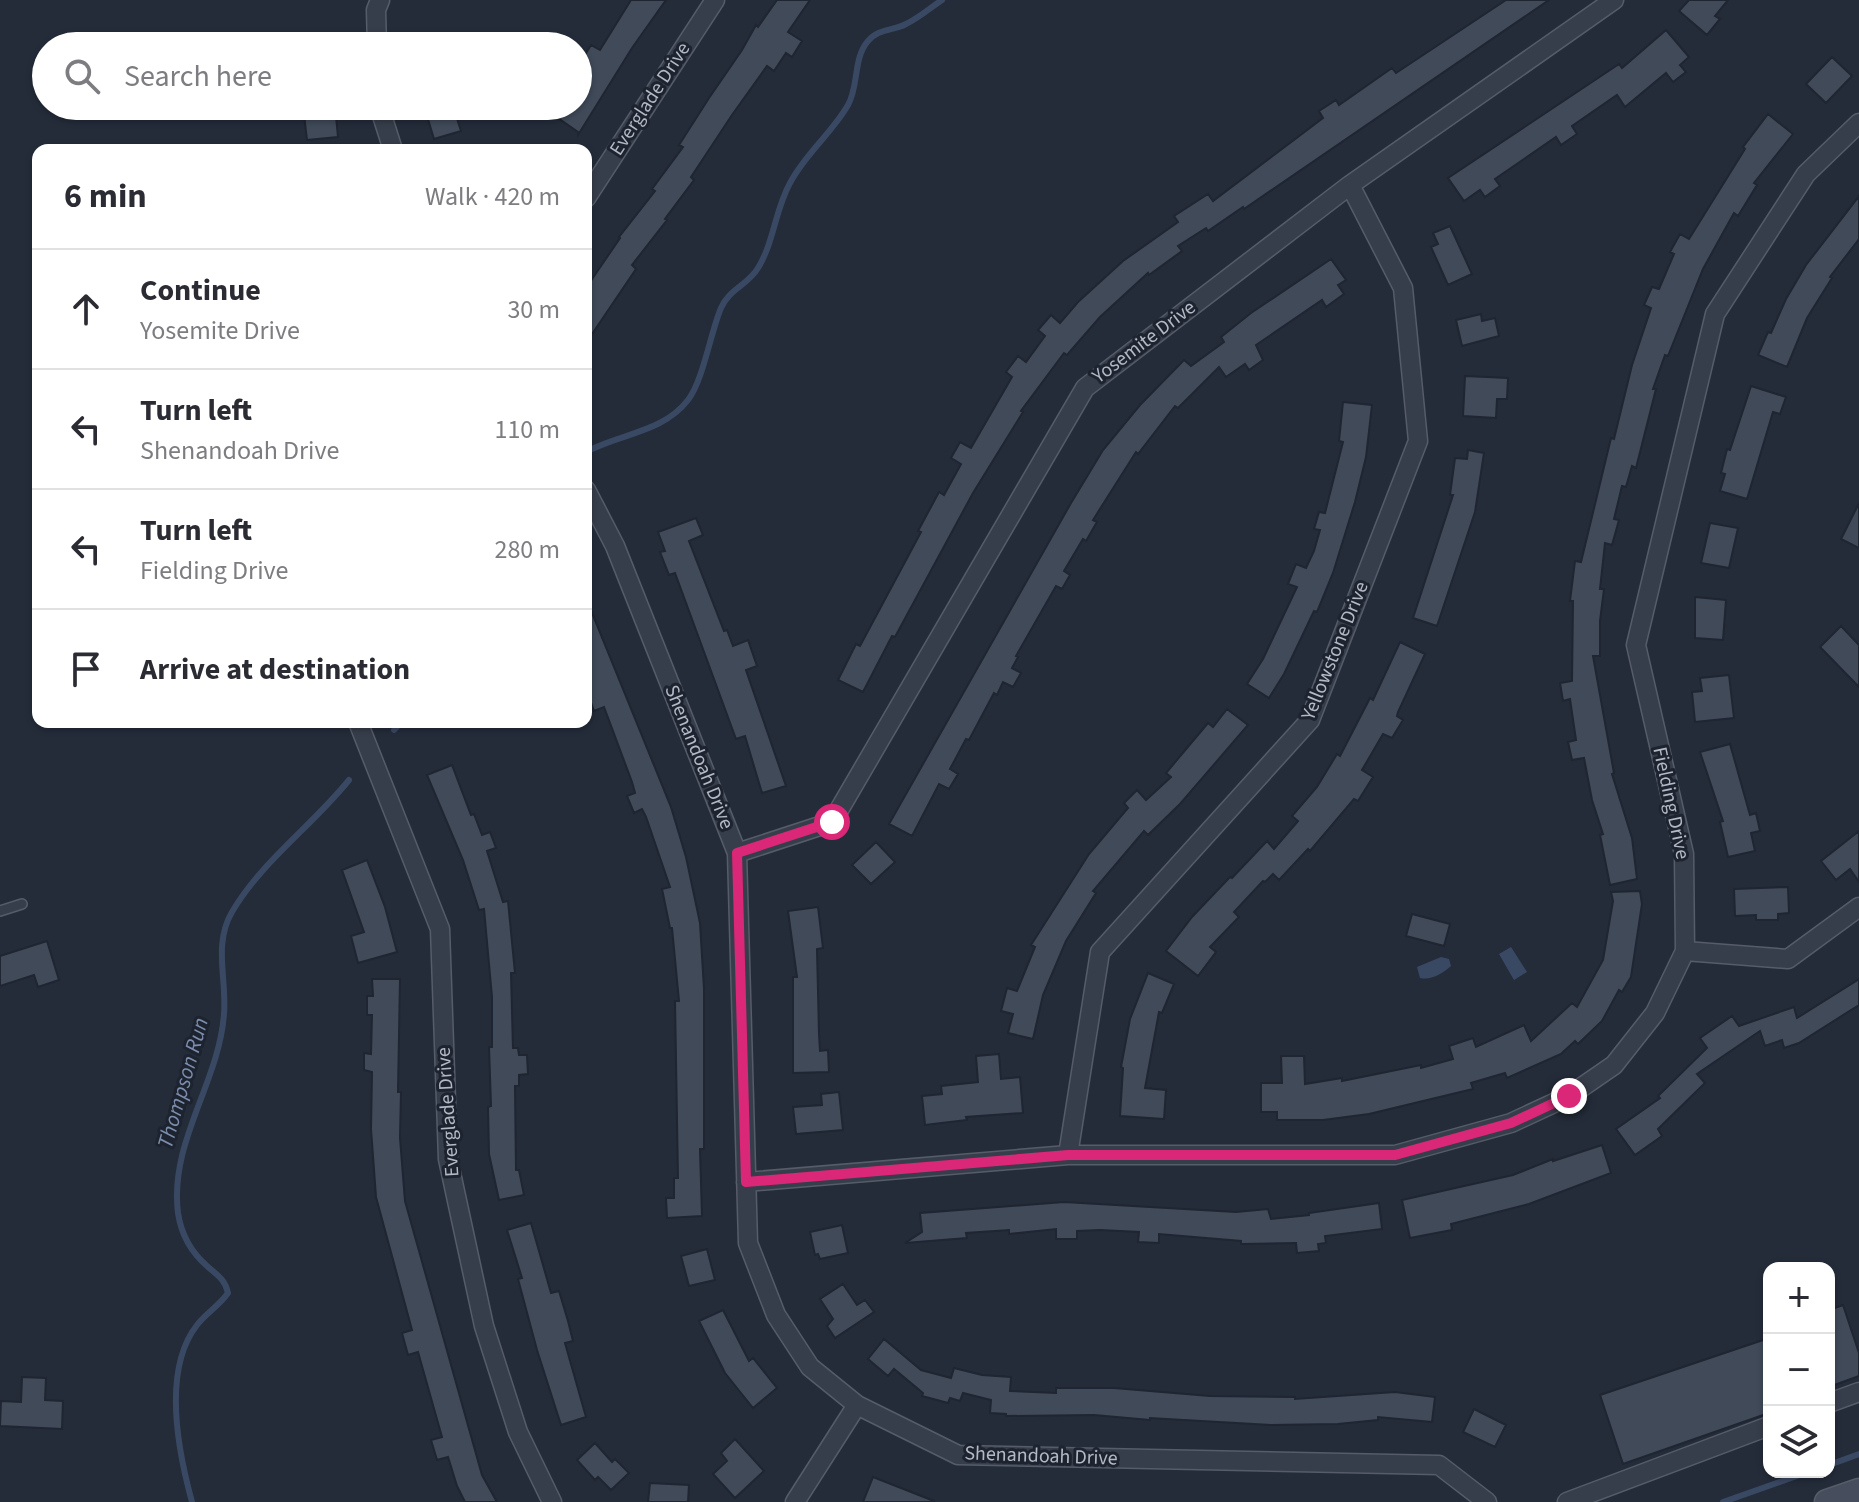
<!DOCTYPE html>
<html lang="en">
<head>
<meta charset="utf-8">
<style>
  :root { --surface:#fff; --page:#f2f2f3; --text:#2b2b33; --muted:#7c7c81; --line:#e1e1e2 }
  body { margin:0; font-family:"Source Sans 3",sans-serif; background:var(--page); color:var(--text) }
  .controls { position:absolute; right:24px; bottom:24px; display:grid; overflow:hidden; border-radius:16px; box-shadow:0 2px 6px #0004 }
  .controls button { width:72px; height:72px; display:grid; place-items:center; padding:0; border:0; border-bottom:2px solid var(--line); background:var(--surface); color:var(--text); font:40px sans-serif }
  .stop { position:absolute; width:24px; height:24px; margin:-18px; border:6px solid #db2777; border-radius:50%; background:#fff }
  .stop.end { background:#db2777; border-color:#fff; box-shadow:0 2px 8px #0008 }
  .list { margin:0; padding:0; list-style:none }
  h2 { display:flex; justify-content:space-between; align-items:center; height:104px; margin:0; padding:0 32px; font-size:34px }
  h2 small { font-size:26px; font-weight:400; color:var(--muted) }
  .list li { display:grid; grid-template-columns:52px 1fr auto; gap:24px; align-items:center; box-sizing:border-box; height:120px; padding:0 32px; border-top:2px solid var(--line) }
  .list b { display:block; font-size:30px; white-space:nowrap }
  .list p { margin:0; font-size:26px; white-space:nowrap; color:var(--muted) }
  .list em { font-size:26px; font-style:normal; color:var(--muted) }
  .icon { flex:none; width:44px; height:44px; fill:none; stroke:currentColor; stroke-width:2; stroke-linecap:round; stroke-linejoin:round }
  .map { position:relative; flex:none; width:1859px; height:1502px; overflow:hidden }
  .search { position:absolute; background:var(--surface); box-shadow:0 2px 6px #0004; left:32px; top:32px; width:560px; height:88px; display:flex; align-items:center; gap:20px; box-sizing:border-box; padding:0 28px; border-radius:44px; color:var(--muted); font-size:30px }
  .panel { position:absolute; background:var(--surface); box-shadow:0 2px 6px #0004; left:32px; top:144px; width:560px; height:584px; border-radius:16px }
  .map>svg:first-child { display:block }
  .water { fill:#3a4963 }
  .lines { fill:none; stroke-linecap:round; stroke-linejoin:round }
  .stream { stroke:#3a4963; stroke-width:6 }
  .building { fill:#404a59; stroke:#1f2531; stroke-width:2 }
  .lane-casing { stroke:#565c69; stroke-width:12 }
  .street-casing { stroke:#565c69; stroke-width:21 }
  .secondary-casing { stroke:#565c69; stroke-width:27 }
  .lane { stroke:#373e4b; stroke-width:9 }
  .street { stroke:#373e4b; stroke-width:18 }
  .secondary { stroke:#464d5d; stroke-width:24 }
  .route { stroke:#db2777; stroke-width:10 }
  .labels { text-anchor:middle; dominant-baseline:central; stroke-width:6; stroke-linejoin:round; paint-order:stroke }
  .street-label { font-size:20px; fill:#b3b9c6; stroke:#1d232f }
  .water-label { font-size:22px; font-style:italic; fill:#7c8ead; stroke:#1d232f }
</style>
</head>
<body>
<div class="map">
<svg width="1859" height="1502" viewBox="0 0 1859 1502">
  <rect width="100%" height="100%" fill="#242c3a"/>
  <path class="water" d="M1511,947l16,25 -13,8 -15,-26z
    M1441,957l8,2 2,7c-7,6 -19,15 -31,12l-3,-11z"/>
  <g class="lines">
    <path class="stream" d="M592,449c33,-16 72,-18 96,-49 15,-19 23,-69 33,-92 8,-19 27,-23 37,-40 16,-26 17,-58 32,-85 15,-29 42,-50 58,-78 11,-19 5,-47 20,-64 11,-13 25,-10 38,-17 13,-6 24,-16 36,-24
      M394,730l8,-8
      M1829,1465l30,-11
      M192,1502c-14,-51 -30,-132 5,-177 9,-12 22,-19 31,-32 -3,-14 -11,-18 -21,-27 -16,-14 -26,-33 -29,-53 -9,-71 41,-130 46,-199 3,-34 -11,-70 8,-102 30,-51 80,-86 117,-132
      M1723,1502l85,-30"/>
  </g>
  <path class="building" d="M631,0h35l-34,48 -54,87v-3l-20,-14 9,-12h11v-40l13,-21 9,5z
    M777,0h33l-22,32 14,9 -10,16 -6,-4 -12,18 -7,-5 -35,49 -41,62 3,3 -29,39 2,1 -35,45 4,4 -50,74v-55l34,-50 -1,-1 36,-46 -3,-2 31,-42 -4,-2 30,-47 33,-48 14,-25 2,2z
    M1506,0h43l-305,209 -1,-2 -35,24 -2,-3 -28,18 4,5 -33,24 -1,-2 -48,44 -33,38 -3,-2 -43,58 2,1 -50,81 -78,144 -3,-1 -29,56 -25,-12 18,-36 4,2 61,-114 -3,-1 21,-39 5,3 17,-31 -10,-6 9,-16 11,6 41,-71 -6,-5 12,-16 8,6 19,-26 -7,-6 13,-15 9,8 18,-21 45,-41 55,-39 -4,-6 34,-22 5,7 110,-83 -4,-7 17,-11 3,5 53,-37 4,5z
    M1689,0h39l-13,16 5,3 -13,16 -28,-24z
    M1666,30l23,27 -9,8 6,7 -13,10 -7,-9 -41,34 -8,-12 -45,31 5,8 -16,11 -5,-8 -61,42 5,7 -15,11 -5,-7 -16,11 -16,-23 171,-114 3,4z
    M1832,57l20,19 -26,27 -20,-19z
    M303,106h32l3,31 -31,3z
    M424,106h29l8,25 -27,8z
    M1768,114l25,20 -39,49 3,2 -19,31 -4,-3 -31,56 -35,87 -3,-1 -12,34h3l-20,79 -4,-2 -6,21 -4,-1 -8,33 5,1 -7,25 -7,-2 -5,46h4l-4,32v35h-7l21,117 -2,1 20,64 5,41 -27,6 -10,-50 3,-1 -11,-34 -8,-42 -12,2 -4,-18 8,-2 -6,-41 -7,2 -3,-18 12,-2 1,-80h-3l5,-40 6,1 30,-124 3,1 18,-74 19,-57 -7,-3 8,-18 7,2 15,-35 -4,-2 10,-18 9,5 56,-90 -2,-2z
    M1859,196v43l-29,38 2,1 -25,40 -20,49 -29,-12 10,-23 3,1 15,-34 20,-34z
    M1450,226l22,48 -24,11 -17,-38 7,-3 -5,-11z
    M1331,259l15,21 -8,5 6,9 -18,13 -4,-7 -66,45 7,15 -14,10 -4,-6 -19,13 -7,-10 -41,41 -3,-2 -37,48 -2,-2 -43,68 4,2 -11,19 -3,-2 -19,32 6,4 -8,14 -6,-3 -40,70 2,1 -6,11 9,5 -8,14 -10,-5 -6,13 -3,-2 -25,47 -3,-1 -16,30 8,5 -9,15 -10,-5 -27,52 -23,-12 182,-321 32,-53 37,-45 44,-45 7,6 33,-24 -3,-5 30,-24z
    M1481,314l1,7 13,-3 4,18 -37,10 -6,-26z
    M1465,376l43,2 -1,21h-10l-1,19 -33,-2z
    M1751,386l35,11 -6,17 -7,-2 -26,87 -27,-8 5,-17 -4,-1 6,-24 3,1z
    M1343,402l29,3 -6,52 -11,45 -22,71 -16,39 -3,-1 -30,63 -15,24 -22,-14 16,-25 34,-72 -9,-3 8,-20 10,4 8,-17 6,-21 -6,-1 5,-17 6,1 18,-71 -4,-1z
    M1468,450l16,3 -9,59 -38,114 -24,-8 40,-123h-3l5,-37 12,1z
    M1859,503v45l-18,-9z
    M696,518l7,17 -14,6 35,90 3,-1 6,16 15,-6 9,26 -11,4 40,116 -24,7 -17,-57 -9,3 -61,-166 -6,2 -9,-23 5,-1 -7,-19z
    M1710,523l28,5 -9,40 -28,-5z
    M1695,597l31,3 -3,40 -28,-2z
    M586,598l85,209 15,50 14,66 4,66v160h-4l2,67 -35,2 -1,-20h8v-20h4l-3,-177h4l-7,-73h-2l-8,-39 8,-2 -24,-70 -4,-8 -8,4 -7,-17 8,-3 -3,-11 -28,-75 -10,4 -8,-22z
    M1841,626l18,19v42l-39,-40z
    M1400,642l25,12 -27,58 -1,4 6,4 -11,18 -9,-4 -21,36 11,7 -15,24 -4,-2 -44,52 -2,-2 -29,31 -6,-6 -8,8 -2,-1 -29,31 5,5 -29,30 6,5 -18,24 -32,-25 26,-34 38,-40 2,1 35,-37 7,8 24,-28 -6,-5 25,-29 20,-33 3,2 30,-58 3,2z
    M1729,675l5,43 -39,4 -3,-30 10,-1 -2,-13z
    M1227,709l21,16 -68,79 -32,31 -4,-4 -51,60 3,2 -30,48 -23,54 -10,44 -25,-6 5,-19 -12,-3 6,-23 10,3 18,-44 -4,-2 58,-91 39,-46 -4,-5 13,-13 9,10 25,-23 -5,-4 42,-50 5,4z
    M1730,744l20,71 6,-2 4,18 -9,2 4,18 -27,6 -8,-35 3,-1 -23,-69z
    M452,765l19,50 3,-1 8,21 8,-3 6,16 -9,3 16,51 5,-1 7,72h-4l2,75h5l1,7h8l1,19 -9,1v11h-4l1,84h3l5,25 -25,5 -10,-46 -1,-47 3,-1 -2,-59h3v-50l-8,-88 -5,1 -16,-50 -36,-85z
    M1859,831v51l-9,-13 -14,11 -15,-19z
    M876,842l19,20 -24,22 -19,-19z
    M367,860l18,47 12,45 -39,11 -7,-27 13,-4 -22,-62z
    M1788,887l1,26 -11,1v6h-22v-5l-21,1 -1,-27z
    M1640,891l2,13 -11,73 -9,15 -3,-2 -17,31 -24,23 -3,-3 -14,13 -54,24 -2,-5 -34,10 2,6 -104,25 -46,6h-46v-8h-16v-29h21l-1,-27h23l1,28 37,-6v3l79,-16v3l32,-9 -4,-13 24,-8 3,9 48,-22 7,16 41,-38 5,4 26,-47 10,-59 -2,-9z
    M818,907l5,41 -6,1 2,85 1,17 8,-1 1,22 -36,1v-96h4l-9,-66z
    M1412,914l38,10 -6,22 -38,-10z
    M47,941l12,39 -21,7 -4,-12 -34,11v-30z
    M1148,973l26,11 -12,29 -3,-1 -14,76 21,2 -2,29 -44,-3 3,-48 -2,-1 9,-48z
    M372,979h28l-2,113h3l-1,46 5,63 77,274 15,27h-32l-8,-16 -9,-29 -11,3 -6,-20 11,-3 -24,-85 -10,3 -6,-22 10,-3 -36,-133 -5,-68 1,-57 -8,-2v-17l7,1 1,-39h-5v-19h6z
    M1859,979v26l-60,38 -15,5 -2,-8 -17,6 -5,-15 -63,43 8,9 -47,46 4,7 -27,19 -19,-26 44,-31 -2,-2 49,-48 -7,-10 32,-22 7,10 55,-19 3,11z
    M999,1054l2,25 19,-2 3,36 -57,4 1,3 -42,5 -3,-29 20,-2 -1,-8 37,-4 -2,-26z
    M839,1092l4,38 -47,4 -3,-27 29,-2 -1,-11z
    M1602,1145l9,28 -82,31 -78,20 1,6 -42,8 -8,-38 111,-25 40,-16v2z
    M1064,1202l172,10 32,-3 3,10 38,-4v-2l70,-10 3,26 -57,7 1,7 -8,1 1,7 -22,2 -1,-10 -55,1v-3l-82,-7v9l-21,-1 1,-10 -39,-2 -23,1v8h-21v-10l-47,5v-4l-43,3 1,5 -62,5 17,-11 -2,-19z
    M531,1223l20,70 8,-2 9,30 5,20 -8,2 21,74 -25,8 -24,-75 -19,-71 4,-1 -15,-48z
    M842,1225l6,28 -28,6 -2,-5 -3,1 -5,-23z
    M707,1249l8,31 -26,6 -8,-30z
    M843,1284l14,21 8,-5 9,12 -39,26 -8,-12 6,-7 -13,-20z
    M1843,1305l16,48v23l-30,11v-77z
    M723,1310l26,51 4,-3 24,30 -24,20 -28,-35 -26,-52z
    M1769,1338v75l-146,51 -23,-69z
    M884,1339l37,31 30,8 3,-10 28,7 29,2 -1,14 46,2v-5h58l96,8 85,1v2l100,-7 40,5 -3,25 -54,-5v3l-40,4 -67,1 -121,-7v2l-56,-5 -88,1v-2l-16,-1 1,-13 -28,-7 -3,8 -10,-3 -2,5 -26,-7 1,-3 -29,-24 -6,7 -20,-17z
    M22,1377l24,1 -1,22 18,1 -1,28 -62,-3 1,-25 20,1z
    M1474,1409l32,16 -11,22 -32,-15z
    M735,1439l29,32 -29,27 -22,-24 14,-13 -6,-8z
    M595,1443l17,19 3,-3 14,14 -18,17 -13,-13 -3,3 -18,-20z
    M873,1477l61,24v1h-71z
    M650,1483l39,2 -1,17h-40z"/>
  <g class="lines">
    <defs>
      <path id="lane" d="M0,911l22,-7"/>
      <path id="street" d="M377,46l-1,-36 4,-10
        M379,106l14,44
        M586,198l129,-198
        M586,490l29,56 122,307 11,390 28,72 34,52 47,38 101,50 481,10 48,37
        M358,722l82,207 8,230 36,167 34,106 34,70
        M737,853l95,-31 253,-434 265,-203 264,-185
        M1685,951l103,8 71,-52
        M1068,1155l32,-203 210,-232 108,-279 -15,-153 -53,-103
        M746,1182l322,-27h327l116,-32 58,-27 45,-31 41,-52 30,-62 -1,-97 -48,-209 79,-331 91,-140 53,-51
        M1829,1403l30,-11
        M795,1502l62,-97
        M1567,1502l202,-76"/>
      <path id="secondary" d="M1827,1502l32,-11"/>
    </defs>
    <use href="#lane" class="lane-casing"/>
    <use href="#street" class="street-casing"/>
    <use href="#secondary" class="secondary-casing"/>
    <use href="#lane" class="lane"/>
    <use href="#street" class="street"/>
    <use href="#secondary" class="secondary"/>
  </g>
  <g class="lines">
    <path class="route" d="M832,822l-95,31 9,329 322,-27h327l116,-32 58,-27"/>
  </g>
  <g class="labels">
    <g class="street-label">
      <text transform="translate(650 99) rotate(-57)">Everglade Drive</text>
      <text transform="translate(1144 342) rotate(-37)">Yosemite Drive</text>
      <text transform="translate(1335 651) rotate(-68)">Yellowstone Drive</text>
      <text transform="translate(699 757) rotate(68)">Shenandoah Drive</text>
      <text transform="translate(1671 803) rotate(78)">Fielding Drive</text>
      <text transform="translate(448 1112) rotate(-94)">Everglade Drive</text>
      <text transform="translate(1041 1456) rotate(2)">Shenandoah Drive</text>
    </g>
    <g class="water-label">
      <text transform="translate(183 1083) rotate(-74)">Thompson Run</text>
    </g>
  </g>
</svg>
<div class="controls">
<button>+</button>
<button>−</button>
<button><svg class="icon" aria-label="layers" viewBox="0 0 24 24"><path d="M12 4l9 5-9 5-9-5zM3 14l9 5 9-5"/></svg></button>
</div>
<div class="stop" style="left:832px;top:822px"></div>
<div class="stop end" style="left:1569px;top:1096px"></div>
<div class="search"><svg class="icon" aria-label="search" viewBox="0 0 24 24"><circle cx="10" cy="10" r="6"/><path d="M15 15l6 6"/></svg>Search here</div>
<section class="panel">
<h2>6 min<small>Walk · 420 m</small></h2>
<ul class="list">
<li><svg class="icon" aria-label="ahead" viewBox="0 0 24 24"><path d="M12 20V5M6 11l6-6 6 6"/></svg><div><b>Continue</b><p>Yosemite Drive</p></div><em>30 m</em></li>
<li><svg class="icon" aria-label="left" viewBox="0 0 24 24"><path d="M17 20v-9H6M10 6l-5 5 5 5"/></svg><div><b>Turn left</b><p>Shenandoah Drive</p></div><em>110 m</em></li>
<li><svg class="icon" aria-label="left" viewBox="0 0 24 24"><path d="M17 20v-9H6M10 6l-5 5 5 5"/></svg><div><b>Turn left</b><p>Fielding Drive</p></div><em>280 m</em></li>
<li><svg class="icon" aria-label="arrive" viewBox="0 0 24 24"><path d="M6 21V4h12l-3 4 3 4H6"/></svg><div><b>Arrive at destination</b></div></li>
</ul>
</section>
</div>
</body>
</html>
